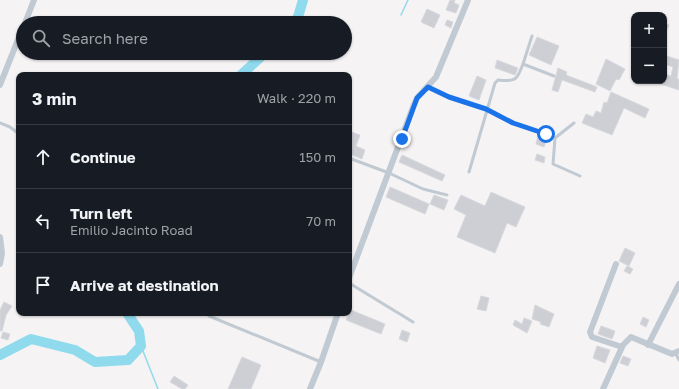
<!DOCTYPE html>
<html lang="en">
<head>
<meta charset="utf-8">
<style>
  :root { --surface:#171b24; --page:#242831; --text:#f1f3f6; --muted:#9ea1a6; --line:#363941 }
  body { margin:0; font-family:"Golos Text",sans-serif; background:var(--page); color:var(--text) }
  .controls { position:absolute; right:12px; top:12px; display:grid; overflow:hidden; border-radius:8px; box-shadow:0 1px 3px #0004 }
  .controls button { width:36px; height:36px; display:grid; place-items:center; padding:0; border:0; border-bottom:1px solid var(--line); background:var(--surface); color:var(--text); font:20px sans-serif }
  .stop { position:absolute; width:12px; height:12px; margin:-9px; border:3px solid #1a73e8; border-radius:50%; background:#fff }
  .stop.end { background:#1a73e8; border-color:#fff; box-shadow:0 1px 4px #0008 }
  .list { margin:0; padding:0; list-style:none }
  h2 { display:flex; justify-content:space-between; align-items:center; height:52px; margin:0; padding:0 16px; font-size:17px }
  h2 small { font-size:13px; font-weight:400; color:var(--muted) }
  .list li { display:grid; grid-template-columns:26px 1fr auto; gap:12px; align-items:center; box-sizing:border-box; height:64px; padding:0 16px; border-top:1px solid var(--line) }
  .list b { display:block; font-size:15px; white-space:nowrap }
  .list p { margin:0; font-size:13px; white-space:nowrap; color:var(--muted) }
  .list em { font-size:13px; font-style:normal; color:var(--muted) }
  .icon { flex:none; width:22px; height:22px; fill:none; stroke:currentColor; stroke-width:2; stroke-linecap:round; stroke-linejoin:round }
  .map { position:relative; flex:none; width:679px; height:389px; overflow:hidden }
  .search { position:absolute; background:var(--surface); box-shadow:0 1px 3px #0004; left:16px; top:16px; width:336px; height:44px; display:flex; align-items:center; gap:10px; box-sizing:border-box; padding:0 14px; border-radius:22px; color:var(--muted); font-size:15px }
  .panel { position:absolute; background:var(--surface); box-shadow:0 1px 3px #0004; left:16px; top:72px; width:336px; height:244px; border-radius:8px }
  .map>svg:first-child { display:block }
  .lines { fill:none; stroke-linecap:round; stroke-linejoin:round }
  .stream { stroke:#90daee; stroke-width:1.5 }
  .river { stroke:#90daee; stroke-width:10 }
  .building { fill:#cdcfd5; stroke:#d7d9de }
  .service { stroke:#c1cad2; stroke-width:3 }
  .minor { stroke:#c1cad2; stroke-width:6 }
  .route { stroke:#1a73e8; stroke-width:5 }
</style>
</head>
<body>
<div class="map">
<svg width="679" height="389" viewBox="0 0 679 389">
  <rect width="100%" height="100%" fill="#f5f3f3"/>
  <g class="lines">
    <path class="stream" d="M401,15l7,-15
      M141,346l17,43"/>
    <path class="river" d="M293,23l5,-6 5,-17
      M241,75l24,-22
      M0,355l31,-16 44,11 20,12 33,-2 13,-14 -2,-15 -12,-18"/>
  </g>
  <path class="building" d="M450,0h5l-1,3 5,2 -3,8 -10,-3z
    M427,9l13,6 -6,13 -13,-6z
    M447,20l6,2 -2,6 -6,-3z
    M664,23l5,2 -5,11z
    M537,37l22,9 -8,19 -22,-10z
    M664,55l15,5 -2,19h2v11l-25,-8 10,-1v-7l7,2 2,-9 -9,-3z
    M606,59l19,10 -6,11 -3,-1 -6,12 -14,-7z
    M497,60l21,8 -3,7 -20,-7z
    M558,68l9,4 -1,3 31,12 -2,5 -33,-12 -4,12 -6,-2z
    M477,76l9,4 -7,20 -10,-4z
    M611,92l38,17 -4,9 -21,-10 -12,27 -30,-12 4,-9 7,3 3,-6 5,2 3,-11 3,1z
    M349,131l11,4 -4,11 9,4 -3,9 -12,-5 1,-4 -2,-1z
    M538,135l9,3 -3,9 -8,-3z
    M537,154l8,3 -1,6 -9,-3z
    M402,155l43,20 -3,6 -43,-19z
    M390,187l39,17 -4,10 -39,-17z
    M491,192l34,15 -9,20 -9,-4 -12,30 -38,-16 9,-22 -12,-6 7,-14 24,11z
    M434,195l14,5 -4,10 -14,-6z
    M625,248l10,5 -6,13 -10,-5z
    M627,266l6,3 -3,5 -6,-3z
    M481,296l8,2 -3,13 -9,-2z
    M4,302l8,4 -6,9 -4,16h-2v-21z
    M535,305l19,9 -5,13 -9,-3 1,-2 -9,-3z
    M351,310l34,14 -4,10 -35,-14z
    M643,317l6,3 -3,7 -6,-3z
    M524,318l8,3 -5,12 -14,-8 2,-5 7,4z
    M601,326l14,5 -3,8 -14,-5z
    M402,330l8,3 -3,9 -8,-3z
    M3,332l7,2 -2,6 -7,-2z
    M597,346l13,4 -5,13 -12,-5z
    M623,356l8,3 -3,7 -8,-3z
    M242,357l19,8 -10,24h-23z
    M174,376l14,9 -3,4h-3l-12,-7z"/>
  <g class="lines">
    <path class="service" d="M523,64l9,-28
      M428,87l21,10 38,12 26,14 42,15 19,-15
      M0,123l10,4 9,7
      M555,138l-2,26 27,12
      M349,158l40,15 34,16 24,6
      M469,172l26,-89 3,-3c18,2 19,0 25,-16l31,12
      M349,283l64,39
      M209,316l112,46
      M676,354l3,6"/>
    <path class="minor" d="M25,23l9,-23
      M0,85l23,-58
      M0,237l2,16 -2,11
      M616,264l-26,68 2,5 30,10
      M349,278l64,-171 4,-9 19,-21 32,-77
      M648,345l31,-61
      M310,389l11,-27 17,-49
      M603,389l20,-44 8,-8 41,17 7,-3"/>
  </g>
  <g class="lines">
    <path class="route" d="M402,139l15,-41 11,-11 21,10 37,12 27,14 33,11"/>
  </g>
</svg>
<div class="controls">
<button>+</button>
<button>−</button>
</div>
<div class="stop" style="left:546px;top:134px"></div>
<div class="stop end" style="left:402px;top:139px"></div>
<div class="search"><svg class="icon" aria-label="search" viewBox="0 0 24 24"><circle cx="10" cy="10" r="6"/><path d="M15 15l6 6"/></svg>Search here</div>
<section class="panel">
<h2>3 min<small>Walk · 220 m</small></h2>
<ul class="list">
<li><svg class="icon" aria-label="ahead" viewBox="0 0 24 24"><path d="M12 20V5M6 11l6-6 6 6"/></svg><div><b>Continue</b></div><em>150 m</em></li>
<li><svg class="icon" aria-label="left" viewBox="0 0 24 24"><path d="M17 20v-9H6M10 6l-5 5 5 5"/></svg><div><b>Turn left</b><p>Emilio Jacinto Road</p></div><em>70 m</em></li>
<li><svg class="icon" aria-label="arrive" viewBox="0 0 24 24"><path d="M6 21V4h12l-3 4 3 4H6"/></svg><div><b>Arrive at destination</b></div></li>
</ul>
</section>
</div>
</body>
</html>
